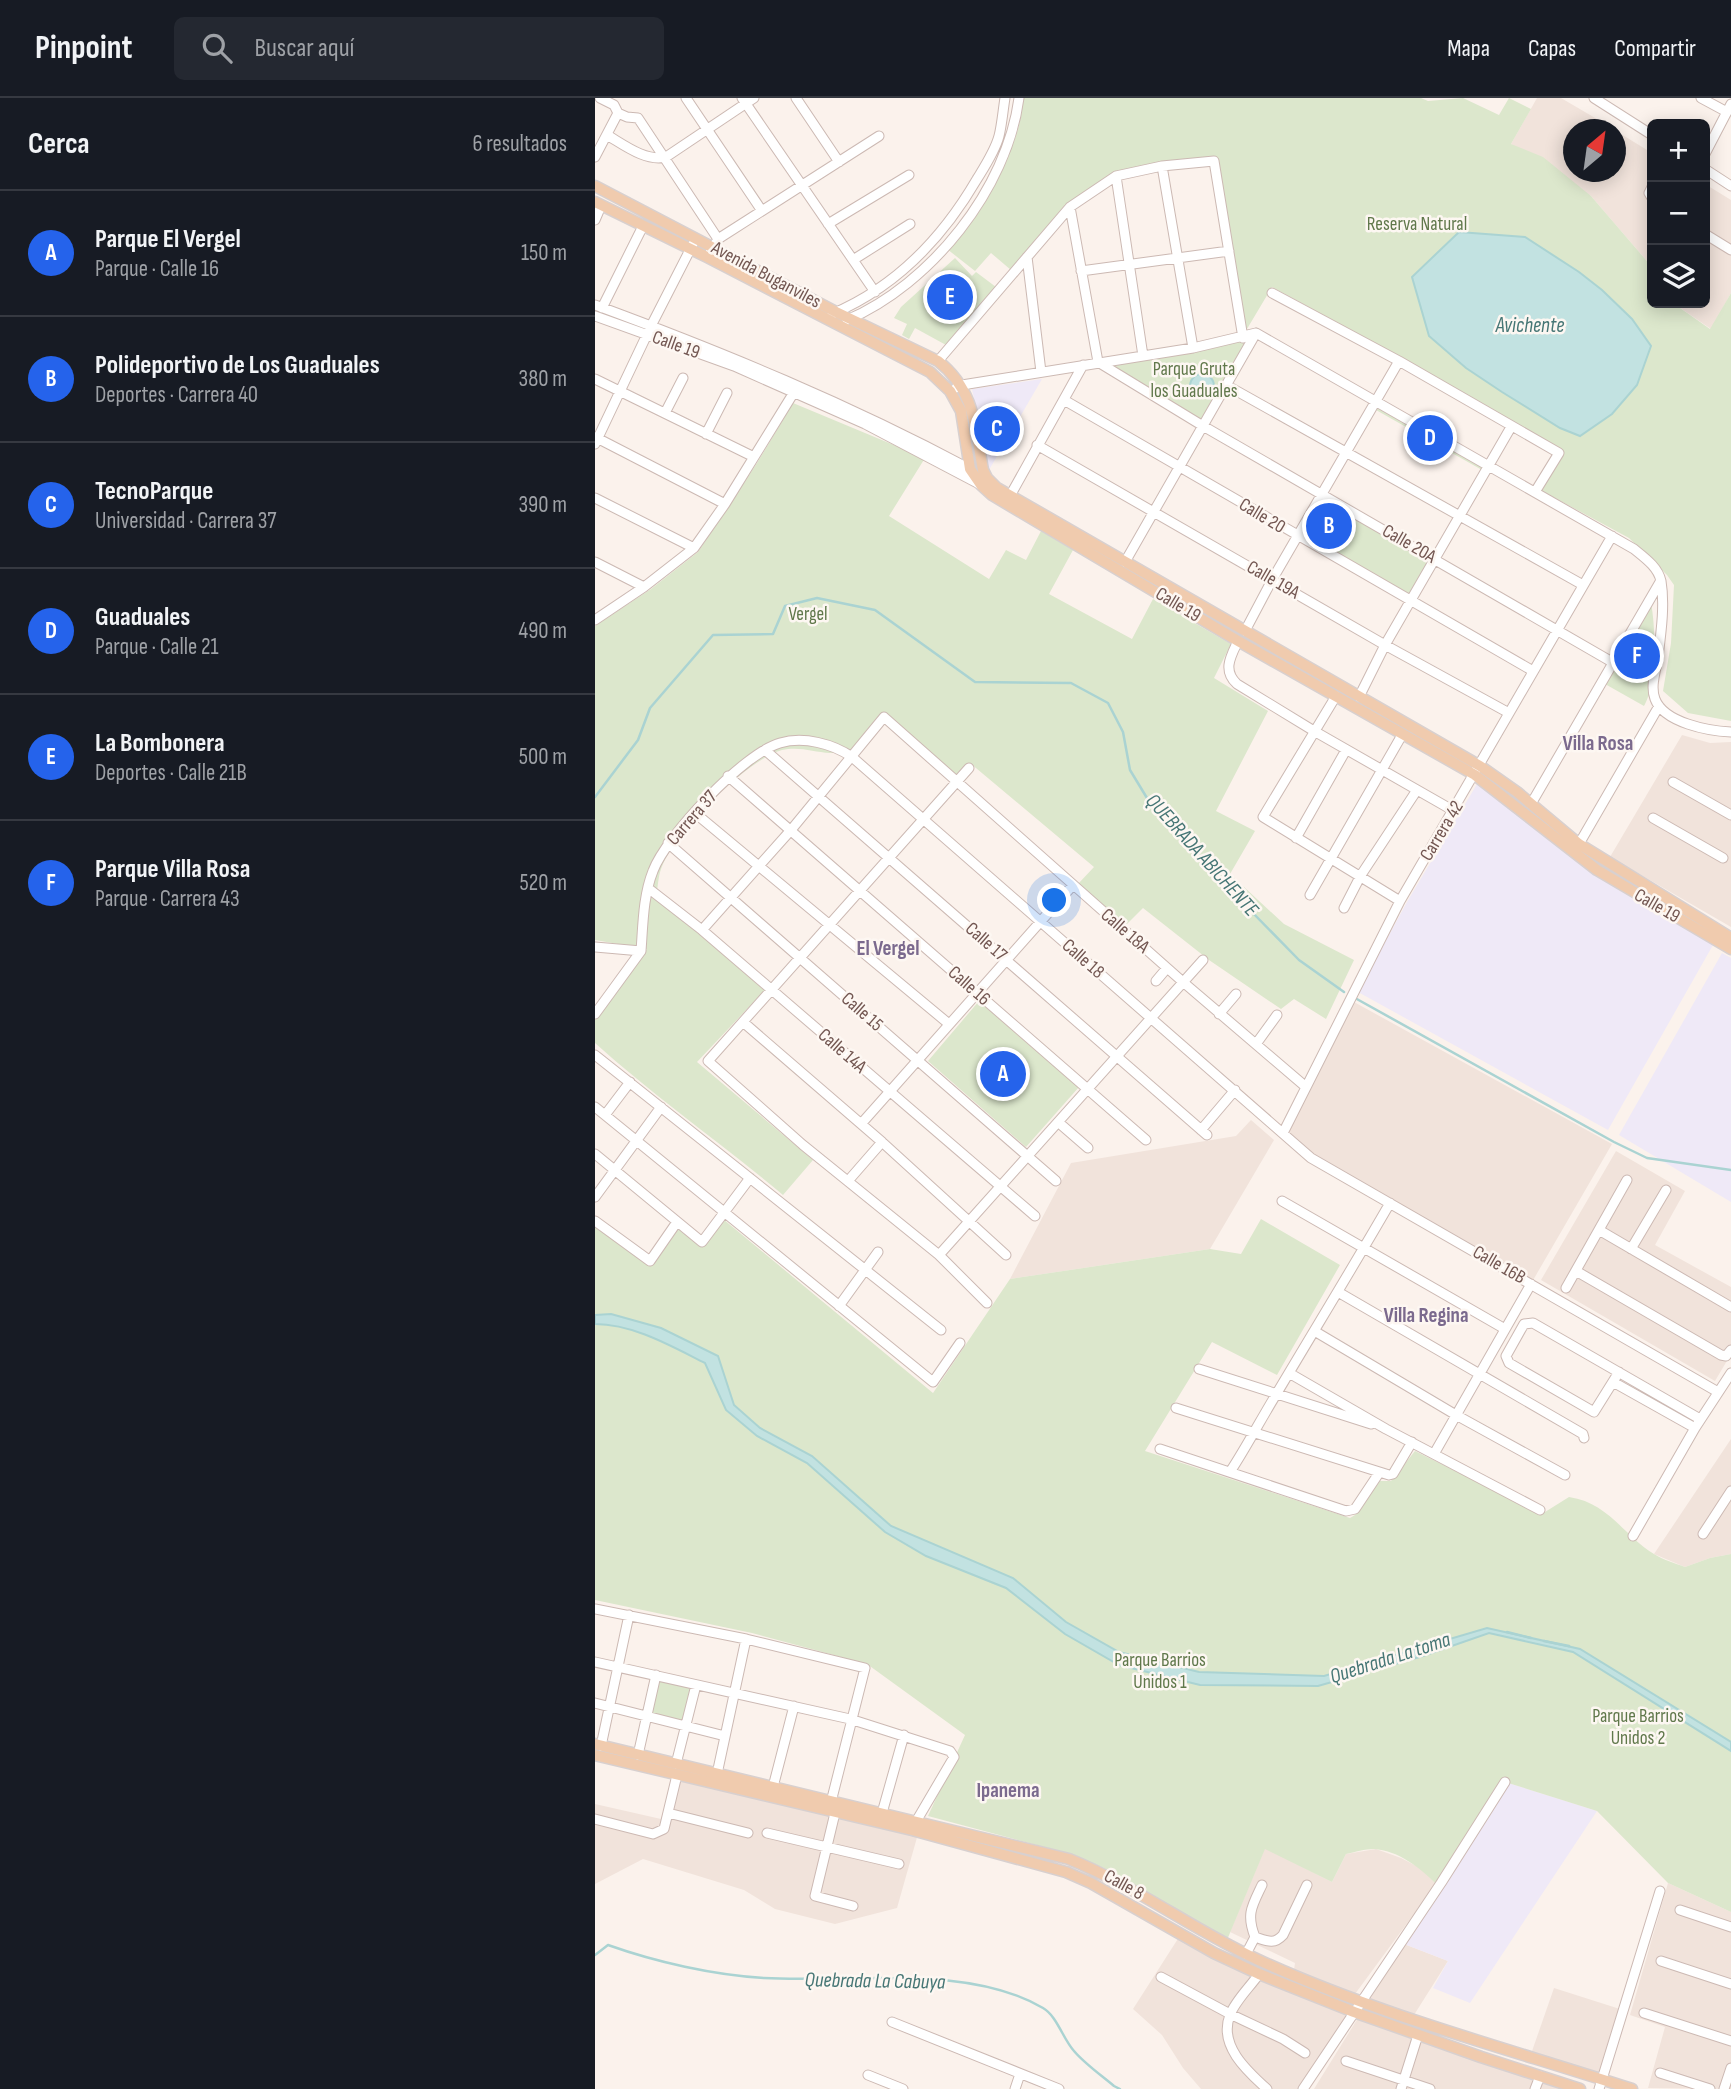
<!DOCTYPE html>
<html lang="es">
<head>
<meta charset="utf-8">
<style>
  :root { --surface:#171b24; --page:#242831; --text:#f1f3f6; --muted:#9ea1a6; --line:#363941; --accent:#2563eb }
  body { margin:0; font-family:"Sofia Sans Condensed",sans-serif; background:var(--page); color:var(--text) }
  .controls { position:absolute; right:21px; top:21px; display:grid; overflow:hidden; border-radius:10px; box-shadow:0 4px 18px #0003 }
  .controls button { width:63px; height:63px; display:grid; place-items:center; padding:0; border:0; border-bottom:2px solid var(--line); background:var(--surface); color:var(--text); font:35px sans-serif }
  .compass { position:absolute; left:968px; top:21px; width:63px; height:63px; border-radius:50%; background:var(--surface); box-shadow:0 4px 18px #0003; rotate:29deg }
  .you { position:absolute; left:460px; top:803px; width:24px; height:24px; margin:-18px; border:5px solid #fff; border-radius:50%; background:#1a73e8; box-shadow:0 0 0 10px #1a73e833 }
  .badge { display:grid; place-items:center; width:46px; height:46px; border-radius:50%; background:var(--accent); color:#fff; font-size:23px; font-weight:700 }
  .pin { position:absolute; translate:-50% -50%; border:4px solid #fff; box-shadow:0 2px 7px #0006 }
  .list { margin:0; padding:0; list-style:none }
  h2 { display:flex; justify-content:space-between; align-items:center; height:91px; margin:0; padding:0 28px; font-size:30px }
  h2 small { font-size:23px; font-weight:400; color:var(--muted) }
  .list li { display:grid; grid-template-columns:46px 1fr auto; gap:21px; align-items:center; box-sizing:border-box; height:126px; padding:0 28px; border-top:2px solid var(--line) }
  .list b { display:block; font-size:26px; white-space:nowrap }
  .list p { margin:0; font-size:23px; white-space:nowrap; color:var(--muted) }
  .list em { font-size:23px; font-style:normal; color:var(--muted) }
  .icon { flex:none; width:38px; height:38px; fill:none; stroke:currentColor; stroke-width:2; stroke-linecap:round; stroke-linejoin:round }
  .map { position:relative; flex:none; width:1136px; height:1991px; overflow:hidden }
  header { display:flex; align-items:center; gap:42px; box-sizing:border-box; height:98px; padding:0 35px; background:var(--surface); border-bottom:2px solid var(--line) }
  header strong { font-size:33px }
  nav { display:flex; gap:38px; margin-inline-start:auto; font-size:24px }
  .search { width:490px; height:63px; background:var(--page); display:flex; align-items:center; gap:18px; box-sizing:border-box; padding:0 24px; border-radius:10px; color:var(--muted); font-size:26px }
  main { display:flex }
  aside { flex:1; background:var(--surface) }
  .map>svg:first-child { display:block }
  .residential { fill:#f1e3db }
  .education { fill:#efe9f7 }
  .green { fill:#dce7cc }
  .water { fill:#c2e2e1; stroke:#aad3d2; stroke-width:2 }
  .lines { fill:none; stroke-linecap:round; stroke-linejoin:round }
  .stream { stroke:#aad3d2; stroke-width:2.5 }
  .minor-casing { stroke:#ccb9b3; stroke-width:11 }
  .major-casing { stroke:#d8d0cf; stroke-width:13 }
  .minor { stroke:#fff; stroke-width:9 }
  .major { stroke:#f0cbae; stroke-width:10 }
  .labels { text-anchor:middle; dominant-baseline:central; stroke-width:5; stroke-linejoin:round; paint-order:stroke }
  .park-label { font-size:19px; fill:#60784b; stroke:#fdf7f2 }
  .street-label { font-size:19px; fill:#735752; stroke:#fdf7f2 }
  .water-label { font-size:21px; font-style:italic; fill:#467675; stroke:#fdf7f2 }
  .neighbourhood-label { font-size:21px; font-weight:bold; fill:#7b6a8e; stroke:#fdf7f2 }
</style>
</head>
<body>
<header>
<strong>Pinpoint</strong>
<div class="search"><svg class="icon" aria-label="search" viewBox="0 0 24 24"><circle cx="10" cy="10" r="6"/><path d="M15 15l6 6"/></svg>Buscar aquí</div>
<nav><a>Mapa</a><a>Capas</a><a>Compartir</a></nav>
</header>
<main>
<aside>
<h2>Cerca<small>6 resultados</small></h2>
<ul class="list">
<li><span class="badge">A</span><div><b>Parque El Vergel</b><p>Parque · Calle 16</p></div><em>150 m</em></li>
<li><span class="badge">B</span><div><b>Polideportivo de Los Guaduales</b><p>Deportes · Carrera 40</p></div><em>380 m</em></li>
<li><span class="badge">C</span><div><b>TecnoParque</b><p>Universidad · Carrera 37</p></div><em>390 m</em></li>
<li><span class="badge">D</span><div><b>Guaduales</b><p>Parque · Calle 21</p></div><em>490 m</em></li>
<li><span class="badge">E</span><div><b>La Bombonera</b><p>Deportes · Calle 21B</p></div><em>500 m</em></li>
<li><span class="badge">F</span><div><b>Parque Villa Rosa</b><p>Parque · Carrera 43</p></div><em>520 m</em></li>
</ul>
</aside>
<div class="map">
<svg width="1136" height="1991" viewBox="0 0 1136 1991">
  <rect width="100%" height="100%" fill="#fbf2ec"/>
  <path class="residential" d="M942,0h24l53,31 -41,1v42h42l1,-41 36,22v114l-61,-71 -80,-52z
    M1110,86l26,16v93l-20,36 -38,-26h32z
    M1087,637l28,8 21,-1v185l-121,-70z
    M759,904l258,142 -80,138 -229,-134 -15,-16z
    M656,1022l23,20 -64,109 -200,30 61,-116 165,-27z
    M1021,1053l69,40 -30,54 76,42v67l-16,27 -174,-101z
    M1136,1341v115l-21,4 -25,9 -31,-13z
    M79,1677l244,59 -21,74 -62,16 -60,-15 -31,-19 -101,-31 -48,25v-80l66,15z
    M670,1750l67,34 14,-28 30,-5 25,9 21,11 14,15 -81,110 -61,-24 1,-7 -65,-31z
    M1073,1785l63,29v177l-83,-1 17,-61 -35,-12z
    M586,1836l173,78 -51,77h-102l-18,-21 -21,-33 -29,-26z
    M809,1846l44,17 -34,54 -44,-16z
    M959,1890l69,22 -22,66 -70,-22z
    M763,1920l215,71h-259z"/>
  <path class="education" d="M447,281l-53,91 -17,-81z
    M882,686l115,90 121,71 -105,185 -250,-138 49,-90z
    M1127,855l9,5v244l-112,-67z
    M910,1684l92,29 -127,192 -37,-15 15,-27 -44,-17z"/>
  <path class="green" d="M428,0h398l7,3 35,-3 36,17 10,-17 22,11 -20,35 32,13 48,39 61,71v36h21l37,26 21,-36v428l-43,-8 -25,-22 8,-48 3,-58 -7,-10 -38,-37 -87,-47 20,-41c-97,-53 -192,-110 -290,-163l-28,47 -26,-176 -58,6 -50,10 -45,31 -54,65 -20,-17 -16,18 -28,-22c33,-47 73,-92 76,-151z
    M360,160l17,18 4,-4 20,15 -50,58 -31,-17 -6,11 -7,-4 5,-11 -13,-6 7,-11z
    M654,242l-46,82 -92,-57z
    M198,305l132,55 -36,58 100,63 17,-29 20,10 15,-29 32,19 -24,44 83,45 21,-40 78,45 -17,34 54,33 -52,100 39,20 -25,43 54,50 70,36 -28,59 -32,-20 -13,10 -72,-49 -66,-52 -17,17 -48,-41 16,-17 -124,-104 -13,15 -73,-63 -32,36c-7,1 -15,2 -22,2 -16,-1 -31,-7 -48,-3 -36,10 -109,84 -121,119 -3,8 -3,19 -5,27l110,93 -69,73 116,98 -30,35c-62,-52 -128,-98 -188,-152v-23l52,-71 -52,-9v-314l56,-37 47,-37 59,-89z
    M784,307l105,61 -2,4 -106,-60z
    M728,398l108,64 -22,38 -109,-60z
    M1056,505c5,25 6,82 -7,103l-39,-22z
    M384,903l100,86 -53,60 -98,-86z
    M128,1121l210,174 77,-114 200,-30 31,5 20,-35 79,46 -63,110 -65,-33 -67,109 205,67 5,-3 25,-34h11l24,-30 123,61h7l24,-15c40,6 54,38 85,57 9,6 21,9 31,13l25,-9 21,-4v358l-63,-29 -71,-72 -92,-29 -69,102c-15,-16 -39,-34 -62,-35 -9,0 -19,3 -28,5l-14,28 -67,-33 -38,91 -123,-72 -30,-13 -146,-39 37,-81 -98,-71 -115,-31 -157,-33v-374l57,40 26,-37 24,18z
    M63,1582l35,9 -10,36 -34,-10z"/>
  <path class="water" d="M864,134l66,5 54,35 23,18 30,29 19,27 -14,39 -25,29 -32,22 -20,-8 -58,-36 -36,-24 -37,-32 -17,-59z
    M595 288a12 12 0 1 1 24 0a12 12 0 1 1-24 0Z
    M16,1216l50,14 57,28 16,49 26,23 52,28 79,70 122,52 53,44 53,30 80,20 125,4 163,-48 93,21 151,93v9l-158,-99 -84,-19 -66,23 -105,30 -118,-1 -81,-20 -54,-31 -59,-46 -80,-32 -41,-24 -78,-69 -50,-27 -31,-26 -21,-47c-34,-17 -72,-39 -110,-39v-9z"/>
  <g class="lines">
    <path class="stream" d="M0,699l43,-57 12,-32 63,-73 60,-1 12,-28 32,-8 58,12 100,72 96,1 37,20 15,29 7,38 20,33 100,107 49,50 45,32
      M760,900l259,144 33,16 84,12
      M912,1534l24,6
      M949,1543l25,5
      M0,1857l13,-10c48,17 105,30 156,33 86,5 203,-15 279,30 14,8 20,31 31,43 11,13 27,24 40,35l6,3"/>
    <defs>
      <path id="minor" d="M5,0l14,7 4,8
        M91,0l76,113
        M147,0l133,194
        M201,0l43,64
        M999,0l58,37
        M1106,0l26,14
        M23,15l9,4 11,1 80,121
        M12,37c17,10 39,27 59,22l88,-59
        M1110,56l26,-50
        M0,59l23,-44
        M567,68l31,182
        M1110,71l26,17
        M521,78l27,180
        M1057,89l-3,6 3,5
        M475,109l28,155 105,64 409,236
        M0,122l6,-14
        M233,126l81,-49
        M1110,136l26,16
        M115,155l8,-14 161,-103
        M432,159l14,115
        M258,162l57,-36
        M486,173l148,-20
        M677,195l127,68 160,92 -24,39
        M0,207c130,48 253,99 375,164
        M7,210l41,-82
        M237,216c64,-27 110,-75 145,-135 8,-13 18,-28 22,-43 3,-12 4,-26 6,-38
        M0,218l139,50 131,58 116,61
        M252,222c84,-36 160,-131 172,-222
        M661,235l378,216c11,9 24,18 27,32 4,24 0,52 -3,76 -2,14 -8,29 -3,42 9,24 54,32 76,33
        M343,263l132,-154 46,-31 46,-10 52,-5 29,177
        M0,281l159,78
        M631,287l357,200
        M361,290l6,-3 231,-37 63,-15
        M469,302l469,271
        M70,315l18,-35
        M111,336l21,-41
        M0,339l130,67
        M0,346l56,-118 42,-82
        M442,347l348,200 124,68
        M415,398l73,-131
        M0,400l99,50
        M0,464l49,25
        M530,464l131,-229
        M0,522l49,-33 50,-39 31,-44 71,-115
        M650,533l27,-51 127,-219
        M643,543c-7,15 -16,29 -1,43l77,47 140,80
        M741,598l-73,121 137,84
        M764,599l26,-52 126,-218
        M170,652l442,385
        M374,670l-261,293 95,84 136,110 48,48
        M133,678l418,364
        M1078,684l58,33
        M936,706l129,-222
        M100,715l254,211
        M1058,720l70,40
        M701,740l50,-88
        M73,745l388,338
        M984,746l80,-138
        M53,790l54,42 333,286
        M715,797l92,-160
        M749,810l17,-33 56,-85
        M107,832l89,-100 93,-113 299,265 123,105
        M0,849l46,4
        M46,853c2,-26 2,-55 12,-80 13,-35 91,-118 127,-128 24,-7 53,1 72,14l459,401 407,234
        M561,883l11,-13
        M0,916l46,-63
        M624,916l17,-20
        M148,924l139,120 124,113
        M661,946l21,-29
        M0,957l346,275
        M0,1009l338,275 27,-39
        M10,1017l25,-33
        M463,1024l30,26
        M266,1026l212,-239
        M606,1032l34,-40
        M688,1035l117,-232 212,-365
        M0,1056l107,88 48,-64
        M253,1083l34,-39
        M0,1099l66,-90
        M687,1103l223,128
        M0,1123l55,40 27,-39
        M1004,1132l132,77
        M1036,1151l35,-59
        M344,1157l264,-295
        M981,1173l145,84 5,1 5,-6
        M971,1190l61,-108
        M743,1194l245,142 1,4
        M244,1208l39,-54
        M721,1234l140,83 109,60
        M604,1271l172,55
        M1024,1274l-25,40 -85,-49 -3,-7 18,-32 9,-1 167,96
        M694,1275l97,56 154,81
        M1018,1284l82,46
        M581,1310l213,67 4,-1 19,-32
        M565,1351l186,62 9,-2 24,-36
        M839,1356l97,-170
        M635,1374c17,-26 31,-53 47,-79 38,-64 76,-126 113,-190
        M1108,1436l28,-43
        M1038,1438l62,-108 36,-55
        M0,1511l151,30 119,29 -35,138
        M0,1564l255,57 100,32 4,6 -40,68
        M0,1605l130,33
        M6,1648l28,-131
        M43,1657l18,-80
        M81,1666l20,-79
        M122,1676l29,-135
        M178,1689l21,-81
        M73,1715l80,20
        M240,1715l-20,83 38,10
        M287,1715l22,-78
        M0,1721l58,15 11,-5 13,-54
        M172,1735l132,31
        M1085,1812l51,17
        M660,1839c-9,-23 -3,-31 7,-52
        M651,1856l9,-17c12,4 19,8 28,-2l24,-50
        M1066,1863l70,23
        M664,1876c-9,13 -24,27 -29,41 -12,30 17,56 37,74
        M566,1879l69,37 53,25 22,14
        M1049,1915l87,28
        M297,1924l167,67
        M751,1963l84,28
        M1065,1975l50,16
        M273,1977l35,14
        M420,1991l5,-15
        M708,1991l138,-206 64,-101
        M806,1991l17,-54
        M940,1991l5,-13
        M1004,1991l61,-198
        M1129,1991l7,-21"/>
      <path id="major" d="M0,88l241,126 102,49c37,29 37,66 45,109l4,8 10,10 483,278 37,26 62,52 152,94
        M0,104l112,55 223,115 20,19 11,20 9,58 11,16 11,10 246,146 237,134 122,95 134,79
        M0,1646l474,115c69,28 128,74 196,104 118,53 244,86 367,126
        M0,1657l317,75 154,42 25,11 123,70 45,21 95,38 127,45 99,32"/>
    </defs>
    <use href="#minor" class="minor-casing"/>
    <use href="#major" class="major-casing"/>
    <use href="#minor" class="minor"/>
    <use href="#major" class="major"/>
  </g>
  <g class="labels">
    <g class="park-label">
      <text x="822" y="126">Reserva Natural</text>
      <text x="599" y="271">Parque Gruta<tspan x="599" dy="22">los Guaduales</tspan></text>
      <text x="213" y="516">Vergel</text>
      <text x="565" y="1562">Parque Barrios<tspan x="565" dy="22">Unidos 1</tspan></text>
      <text x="1043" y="1618">Parque Barrios<tspan x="1043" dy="22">Unidos 2</tspan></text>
    </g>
    <g class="street-label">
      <text transform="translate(171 177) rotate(28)">Avenida Buganviles</text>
      <text transform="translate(81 247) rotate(20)">Calle 19</text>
      <text transform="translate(667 418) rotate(31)">Calle 20</text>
      <text transform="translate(814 446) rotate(30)">Calle 20A</text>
      <text transform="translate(678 482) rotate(30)">Calle 19A</text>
      <text transform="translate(583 507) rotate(31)">Calle 19</text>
      <text transform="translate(97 720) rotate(-49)">Carrera 37</text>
      <text transform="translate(847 733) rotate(-59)">Carrera 42</text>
      <text transform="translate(1062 808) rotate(30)">Calle 19</text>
      <text transform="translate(530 833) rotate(41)">Calle 18A</text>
      <text transform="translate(391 844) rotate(41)">Calle 17</text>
      <text transform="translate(488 861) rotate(41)">Calle 18</text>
      <text transform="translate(374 888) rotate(41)">Calle 16</text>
      <text transform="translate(267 914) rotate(41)">Calle 15</text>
      <text transform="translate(247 953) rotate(41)">Calle 14A</text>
      <text transform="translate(904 1167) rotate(30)">Calle 16B</text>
      <text transform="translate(529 1787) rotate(29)">Calle 8</text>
    </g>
    <g class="water-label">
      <text x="935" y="227">Avichente</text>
      <text transform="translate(607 757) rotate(48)">QUEBRADA ABICHENTE</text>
      <text transform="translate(795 1560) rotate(-18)">Quebrada La toma</text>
      <text transform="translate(280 1883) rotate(1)">Quebrada La Cabuya</text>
    </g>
    <g class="neighbourhood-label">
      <text x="1003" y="645">Villa Rosa</text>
      <text x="293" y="850">El Vergel</text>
      <text x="831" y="1217">Villa Regina</text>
      <text x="413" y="1692">Ipanema</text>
    </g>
  </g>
</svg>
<div class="controls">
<button>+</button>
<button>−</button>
<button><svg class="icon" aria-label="layers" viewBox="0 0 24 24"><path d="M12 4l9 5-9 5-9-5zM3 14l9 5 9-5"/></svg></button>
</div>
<svg class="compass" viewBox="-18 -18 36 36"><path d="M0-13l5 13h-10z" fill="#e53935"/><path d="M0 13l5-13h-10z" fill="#9ea1a6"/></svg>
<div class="you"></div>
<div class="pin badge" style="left:408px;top:976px">A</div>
<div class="pin badge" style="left:734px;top:428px">B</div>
<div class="pin badge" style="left:402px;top:331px">C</div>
<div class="pin badge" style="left:835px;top:340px">D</div>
<div class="pin badge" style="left:355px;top:199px">E</div>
<div class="pin badge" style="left:1042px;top:558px">F</div>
</div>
</main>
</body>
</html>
